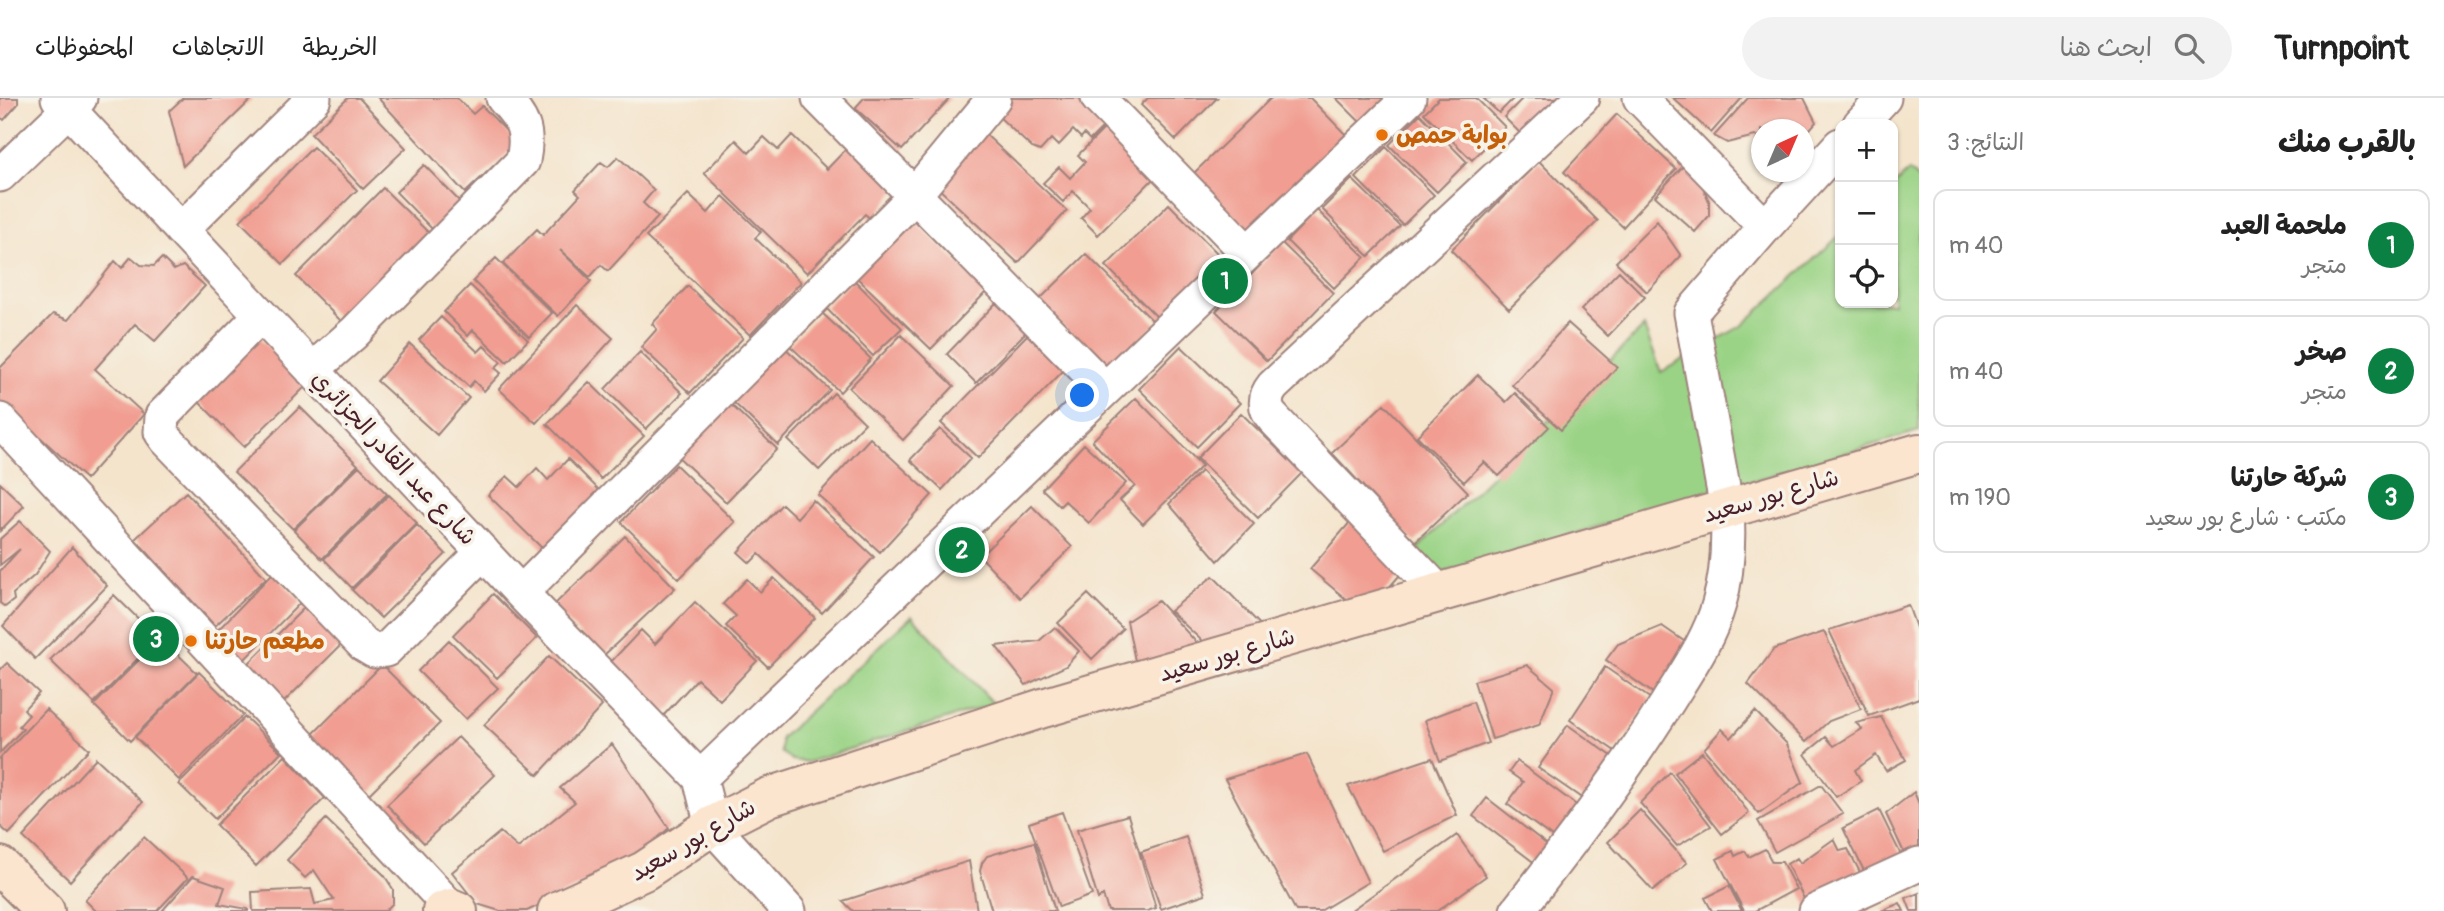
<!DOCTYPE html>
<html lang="ar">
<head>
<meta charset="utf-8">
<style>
  :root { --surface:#fff; --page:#f2f2f2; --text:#222; --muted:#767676; --line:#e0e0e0; --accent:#0b8043 }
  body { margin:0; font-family:Pangolin,"Playpen Sans Arabic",sans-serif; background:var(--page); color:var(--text); direction:rtl }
  .controls { position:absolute; right:21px; top:21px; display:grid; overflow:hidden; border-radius:14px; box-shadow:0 2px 5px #0004 }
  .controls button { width:63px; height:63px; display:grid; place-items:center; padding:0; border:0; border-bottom:2px solid var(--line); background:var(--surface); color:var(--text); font:35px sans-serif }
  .compass { position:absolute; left:1751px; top:21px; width:63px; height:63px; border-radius:50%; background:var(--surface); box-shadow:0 2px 5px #0004; rotate:44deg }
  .you { position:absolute; left:1083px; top:298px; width:24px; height:24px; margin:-18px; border:5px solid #fff; border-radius:50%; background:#1a73e8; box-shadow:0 0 0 10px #1a73e833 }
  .badge { display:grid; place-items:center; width:46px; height:46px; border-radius:50%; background:var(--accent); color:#fff; font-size:23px; font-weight:700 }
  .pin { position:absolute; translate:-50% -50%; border:4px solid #fff; box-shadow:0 2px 7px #0006 }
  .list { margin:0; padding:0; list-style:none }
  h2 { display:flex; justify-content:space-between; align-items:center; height:91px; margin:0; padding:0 28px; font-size:30px }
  h2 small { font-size:23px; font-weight:400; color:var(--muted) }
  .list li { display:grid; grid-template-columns:46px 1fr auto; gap:21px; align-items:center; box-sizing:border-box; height:112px; margin:0 14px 14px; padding:0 14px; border:2px solid var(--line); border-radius:14px }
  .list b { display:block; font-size:26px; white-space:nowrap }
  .list p { margin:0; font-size:23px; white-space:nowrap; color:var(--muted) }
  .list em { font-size:23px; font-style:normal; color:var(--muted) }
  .icon { flex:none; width:38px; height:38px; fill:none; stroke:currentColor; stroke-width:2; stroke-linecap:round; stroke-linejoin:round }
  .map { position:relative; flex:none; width:1919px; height:813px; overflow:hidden; direction:ltr }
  header { display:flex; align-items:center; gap:42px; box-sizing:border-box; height:98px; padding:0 35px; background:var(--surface); border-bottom:2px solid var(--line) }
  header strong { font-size:33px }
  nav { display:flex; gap:38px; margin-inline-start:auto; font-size:24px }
  .search { width:490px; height:63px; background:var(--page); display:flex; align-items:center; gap:18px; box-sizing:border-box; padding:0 24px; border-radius:38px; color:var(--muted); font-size:26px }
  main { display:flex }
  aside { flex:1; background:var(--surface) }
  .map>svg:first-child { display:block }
  .green { fill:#9ad385; stroke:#727958; stroke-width:2 }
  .building { fill:#f19d91 }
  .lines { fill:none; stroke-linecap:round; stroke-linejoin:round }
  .minor-casing { stroke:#9f827c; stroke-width:37 }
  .secondary-casing { stroke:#9f827c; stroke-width:42 }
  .minor { stroke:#fff; stroke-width:33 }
  .secondary { stroke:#fce5cf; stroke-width:38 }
  .food-dot { fill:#e8710a; stroke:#f7f3e8; stroke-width:2.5 }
  .labels { text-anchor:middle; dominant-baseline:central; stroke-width:7; stroke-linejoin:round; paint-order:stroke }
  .food-label { font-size:24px; font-weight:bold; fill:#c56008; stroke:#f7f3e8; text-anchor:start }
  .street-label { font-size:24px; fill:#4a1f2b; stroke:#f7f3e8 }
</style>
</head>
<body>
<header>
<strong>Turnpoint</strong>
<div class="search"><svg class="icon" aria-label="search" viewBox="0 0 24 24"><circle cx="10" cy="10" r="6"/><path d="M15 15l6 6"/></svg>ابحث هنا</div>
<nav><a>الخريطة</a><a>الاتجاهات</a><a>المحفوظات</a></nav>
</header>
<main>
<aside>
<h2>بالقرب منك<small>النتائج: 3</small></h2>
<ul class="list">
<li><span class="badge">1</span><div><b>ملحمة العبد</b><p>متجر</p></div><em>40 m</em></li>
<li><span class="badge">2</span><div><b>صخر</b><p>متجر</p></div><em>40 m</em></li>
<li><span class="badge">3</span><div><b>شركة حارتنا</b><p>مكتب · شارع بور سعيد</p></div><em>190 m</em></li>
</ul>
</aside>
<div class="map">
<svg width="1919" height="813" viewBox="0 0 1919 813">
  <rect width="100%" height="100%" fill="#f7f3e8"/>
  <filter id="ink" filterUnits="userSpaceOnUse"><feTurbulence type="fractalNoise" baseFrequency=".0143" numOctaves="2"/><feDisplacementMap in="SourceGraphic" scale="14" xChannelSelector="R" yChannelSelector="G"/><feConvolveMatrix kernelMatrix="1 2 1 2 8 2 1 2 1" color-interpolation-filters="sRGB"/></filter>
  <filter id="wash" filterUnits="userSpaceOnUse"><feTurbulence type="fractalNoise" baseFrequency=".00686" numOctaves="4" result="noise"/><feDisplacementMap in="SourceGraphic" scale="28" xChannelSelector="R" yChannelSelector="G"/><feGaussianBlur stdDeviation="1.57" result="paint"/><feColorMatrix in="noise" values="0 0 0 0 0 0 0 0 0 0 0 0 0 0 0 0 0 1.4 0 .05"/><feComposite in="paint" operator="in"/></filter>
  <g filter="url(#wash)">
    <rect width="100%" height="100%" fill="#f4e4cc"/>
    <path class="green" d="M1909,73l10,9v251l-480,143 -24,-23 229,-224 17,45 82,-47 97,-90v68h53v-117z
      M912,518l82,88 -186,58 -16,-2 -11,-8v-14z"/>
    <g id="blocks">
      <path class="building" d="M0,0h18v6l-14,16 -4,-3z
        M183,0h70l-70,68 -14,-55z
        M348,0h11l47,50 -43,41 -52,-55z
        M378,0h79l16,16 9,-8 36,37 -53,50z
        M864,0h86l-48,52 -47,-42z
        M1011,0h68l27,26 -16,16 -6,-6 -3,4 -8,-8 -15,16 -7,-7 -11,12 -8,-3 -36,-34z
        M1148,0h69l-41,42 -35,-35z
        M1271,0h39l39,40 -99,95 -57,-59z
        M1336,0h52l-26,26z
        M1439,0h37l29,29 -33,33 -48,-47z
        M1483,0h31l-15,15z
        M1523,0h48l-43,43 -24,-24z
        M1673,0h69l-31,35z
        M1748,0h56l12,24 -12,14v-6h-42v8l-7,-2 -28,7 -13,-7z
        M1420,16l47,48 -30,30 -48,-47z
        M1617,16l59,55 -53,58 -59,-55z
        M1110,25l50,49 -62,63 -17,-17 9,-10 -17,-17 -10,11 -20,-19 16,-16 11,11 15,-16 -7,-7z
        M983,34l84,79 -49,52 -84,-79z
        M792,37l35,34 25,-26 44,47 -24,30 -7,-6 -58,59 -103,-100 32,-33 13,13 15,-16 14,13z
        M313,49l44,43 -74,74 -43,-43z
        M1386,49l48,48 -31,30 -47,-47z
        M618,59l36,33 -11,13 15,14 -50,54 -7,-6 -11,12 -30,-27 31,31 -33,35 -55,-52 34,-35 6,6 37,-40 -5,-5 26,-28 7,5z
        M1539,63l59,60 -89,88 -58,-59z
        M1685,66l13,12 11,25v15l-14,16 -40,-36z
        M424,67l44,45 -28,27 -44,-45z
        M1352,81l48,47 -31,30 -47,-47z
        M383,90l51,50 -87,89 -51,-51z
        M688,96l20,19 15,-17 38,36 -6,6 46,44 -51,53 -104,-98z
        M1169,106l54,55 -62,62 -55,-55z
        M1317,112l48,47 -31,31 -47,-47z
        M909,117l78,76 -56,58 -79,-76z
        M1657,123l24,35 -34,36 -31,-30z
        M1282,145l51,50 -66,68 -51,-50z
        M1086,156l70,70 -48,48 -70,-71z
        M131,159l10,8 13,1 8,-8 12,12 9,-4 22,20 -50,55 -20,-17 -40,45 49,45 -58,65 -46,-42 -11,2 -29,-31v-40l53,-54 15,6 47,-59 7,7z
        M496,160l56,55 -23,24 -56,-56z
        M1619,173l26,26 -37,39 -27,-26z
        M853,181l49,49 -29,28 -48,-49z
        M470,187l58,55 -21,22 -34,-32 -5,6 -24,-24z
        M688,188l55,52 -53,55 -49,-46 16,-18 -5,-5z
        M996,205l30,29 -50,51 -29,-29z
        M577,207l36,33 -77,85 -37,-34z
        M821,214l50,47 -31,33 -51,-47z
        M441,219l37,35 6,-6 17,16 -6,6 6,5 -17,18 -10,-10 -5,6 -50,-47z
        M1568,225l49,44 -56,63 -49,-45z
        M1030,234l37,35 -89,91 -37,-35z
        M255,236l51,52 -62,61 -51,-51z
        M901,237l53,51 -51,54 -54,-52z
        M780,245l50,47 -52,55 -50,-48z
        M410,246l59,54 -32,37 -60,-54z
        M1181,248l59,57 -43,44 -58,-58z
        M640,254l42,41 -36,36 -41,-40z
        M1478,277l28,27 9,-9 34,34 -50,49 -15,-14 -20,20 -47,-46z
        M589,284l55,54 -43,43 -54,-55z
        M834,295l31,30 -46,47 -31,-30z
        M724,300l53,51 -51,53 -54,-51z
        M1136,300l66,68 -59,58 -23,-24 15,-14 -43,-45z
        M1384,306l84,88 -53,50 -83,-89z
        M300,309l58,58 -65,64 -59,-57z
        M1241,315l61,60 -44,45 -61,-60z
        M940,331l31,29 -29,32 -32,-30z
        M870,340l62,57 -52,57 -62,-57z
        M1084,346l42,39 -37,40 -24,-22 -5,5 -18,-17z
        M568,361l34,34 -57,58 -57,-56 19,-19 12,11 18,-19 11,12z
        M676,367l59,57 -56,57 -58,-57z
        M359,368l28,28 -65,65 -28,-29z
        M1201,373l53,53 -36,37 -49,-57z
        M0,385l24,23 -24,25z
        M186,394l80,86 -51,48 -80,-87z
        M389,397l28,28 -65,65 -28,-29z
        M813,402l61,57 -52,56 -63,-59 -9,9 -12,-11 44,-48 15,14z
        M1032,408l40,41 -52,51 -40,-42z
        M20,423l30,30 -15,24 -22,19 1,6 -9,7 -5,-4v-32l20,-22 -20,16v-26z
        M1351,423l55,47 -41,47 -55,-46z
        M417,427l29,29 -65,64 -29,-28z
        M625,438l50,52 -73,69 -49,-51z
        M72,449l35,39 -72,73 -32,-33z
        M273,475l28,29 -60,61 -28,-28z
        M1213,478l59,61 -56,17 -46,-43z
        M774,480l41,40 -47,49 -42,-41 10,-10 -13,-12 24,-25 13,13z
        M493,496l44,44 -40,40 -44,-43z
        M1088,496l35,35 -31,30 -34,-36z
        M114,497l44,43 -64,65 -44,-43z
        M1158,503l40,43 -62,22 -9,-45z
        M695,504l62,59 -37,39 -23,-21 -34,37 -55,-51 33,-35 14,14z
        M1908,507l11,31v62l-50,18 -40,-86z
        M306,508l37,37 -64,64 -37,-37z
        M1662,528l32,22 -34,50 -54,-38 12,-16z
        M1055,529l24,24 -13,15 -40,19 -30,-39 43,-5z
        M1824,534l37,77 -32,12 -23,21 -58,-58 26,-35z
        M161,540l36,35 -67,68 -36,-36z
        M449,542l49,48 -32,31 -48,-48z
        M549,558l53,50 -64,69 -54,-50z
        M7,565l32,30 -15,16 5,6 -10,11 4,3 -23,24v-83z
        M382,567l58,58 -72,72 -58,-58z
        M1527,567l27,23 -15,37 -47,14 -18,-58z
        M1605,569l46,32 -36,52 -45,-31z
        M199,574l44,43 -64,65 -44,-43z
        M1473,604l15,41 -48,18 -15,-41z
        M46,611l43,40 -80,85 -9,-8v-68z
        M1755,613l32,33 16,38 -44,32 -55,-65 18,-20 9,9z
        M245,619l36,35 -66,67 -36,-35z
        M1881,619l25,43 -20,11 -10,-16 -21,15 6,11 -25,16 -31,-43 21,-17 8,9 28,-17 -6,-6z
        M1568,627l48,34 -30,42 -48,-33z
        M458,639l37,38 -71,68 -37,-38z
        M612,646l57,84 -38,34 -104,49h-27l-23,-7 -25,-32 48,-40 18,16 57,-46 -15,-14z
        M1702,654l47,61 -27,21 -47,-61z
        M1307,656l61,128 -48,29h-24l-71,-132z
        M285,658l40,42 -69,68 -40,-41z
        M96,660l47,44 -73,79 -47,-44z
        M1432,660l25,57 -74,36 -35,-65z
        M1517,663l62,46 -24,32 -48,-35 16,-22 -14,-10z
        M1670,674l41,54 -34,20 -37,-43z
        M1821,687l22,29 -68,38 -17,-31z
        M1914,694l5,12v47l-13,6 -20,-43z
        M1487,700l63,49 -14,17 -63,-48z
        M1640,712l47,53 -34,28 -45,-49z
        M1879,712l25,51 -36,18 -25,-51z
        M1062,714l30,83 -33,12 -30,-84z
        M1128,717l28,93 -9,3h-39l-5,-16 -5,4 -21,-69z
        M326,721l58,56 9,14v14l-8,8h-132l-1,-19 59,-3 4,15 19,-4 -20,-30 -9,8 -18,-18z
        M1457,737l29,41 -49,35h-87z
        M144,739l44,41 -31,33h-61l-11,-11z
        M1186,739l19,57 -44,15 -20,-57z
        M1834,741l6,12 8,-2 16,31 -56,27 -21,-43 10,-6 3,5z
        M1034,744l21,69h-63l-12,-40 2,-8 5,-7z
        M1765,751l7,13h10l14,27 -41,22h-11l-27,-52 16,-8 2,5 10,-5 4,6z
        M969,763l8,50h-124l-10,-10z
        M193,778l32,11 -6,17 29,5v2h-86z
        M1729,788l13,25h-30l-7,-13z
        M1919,795v18h-8l-5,-13z
        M1900,805l4,8h-23z"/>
    </g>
  </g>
  <g filter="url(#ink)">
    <use href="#blocks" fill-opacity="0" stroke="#9f827c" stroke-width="2"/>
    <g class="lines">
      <defs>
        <path id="minor" d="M58,0l463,495 179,185 12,48 77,85
          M819,0l286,291
          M1098,0l149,154
          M1640,0l125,129
          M1860,26l24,-26
          M0,77l80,-77
          M181,132l133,-132
          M261,217l-99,101 -1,16 5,7 198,206 10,6 12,-1 97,-98
          M312,272l42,-37 169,-172c6,-31 1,-40 -20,-63
          M0,322l451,488
          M521,495l385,-388 88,-107
          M1440,495l-167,-175c-9,-10 -9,-21 0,-32l309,-288
          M700,680l709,-680
          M1517,813c53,-67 104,-135 150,-208 19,-31 42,-63 52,-99 9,-31 10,-63 8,-95l-36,-196 74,-86 75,-82
          M1816,813l103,-47"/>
        <path id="secondary" d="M0,768l45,45
          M442,813l9,-3 7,3
          M557,813l87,-40 68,-45 57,-29 274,-89 876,-255"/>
      </defs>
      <use href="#minor" class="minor-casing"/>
      <use href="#secondary" class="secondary-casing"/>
      <use href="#minor" class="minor"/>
      <use href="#secondary" class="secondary"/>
    </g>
  </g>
  <g class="food-dot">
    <circle cx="1382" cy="37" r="7"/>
    <circle cx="191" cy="543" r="7"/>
  </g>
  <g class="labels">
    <g class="food-label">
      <text x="1396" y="37">بوابة حمص</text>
      <text x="205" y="543">مطعم حارتنا</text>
    </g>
    <g class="street-label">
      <text transform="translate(394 360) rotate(47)">شارع عبد القادر الجزائري</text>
      <text transform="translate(1771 398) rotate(-16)">شارع بور سعيد</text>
      <text transform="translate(1227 557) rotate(-16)">شارع بور سعيد</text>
      <text transform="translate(693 742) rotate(-30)">شارع بور سعيد</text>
    </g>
  </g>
</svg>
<div class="controls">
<button>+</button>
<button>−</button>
<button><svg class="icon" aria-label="locate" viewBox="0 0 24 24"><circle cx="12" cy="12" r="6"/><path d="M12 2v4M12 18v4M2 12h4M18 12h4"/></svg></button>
</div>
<svg class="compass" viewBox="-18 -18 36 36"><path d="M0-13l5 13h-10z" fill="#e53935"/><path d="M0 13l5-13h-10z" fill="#767676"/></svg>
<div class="you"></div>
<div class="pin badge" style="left:1225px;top:183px">1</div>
<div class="pin badge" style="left:962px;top:452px">2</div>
<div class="pin badge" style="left:156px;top:541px">3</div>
</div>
</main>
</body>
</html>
